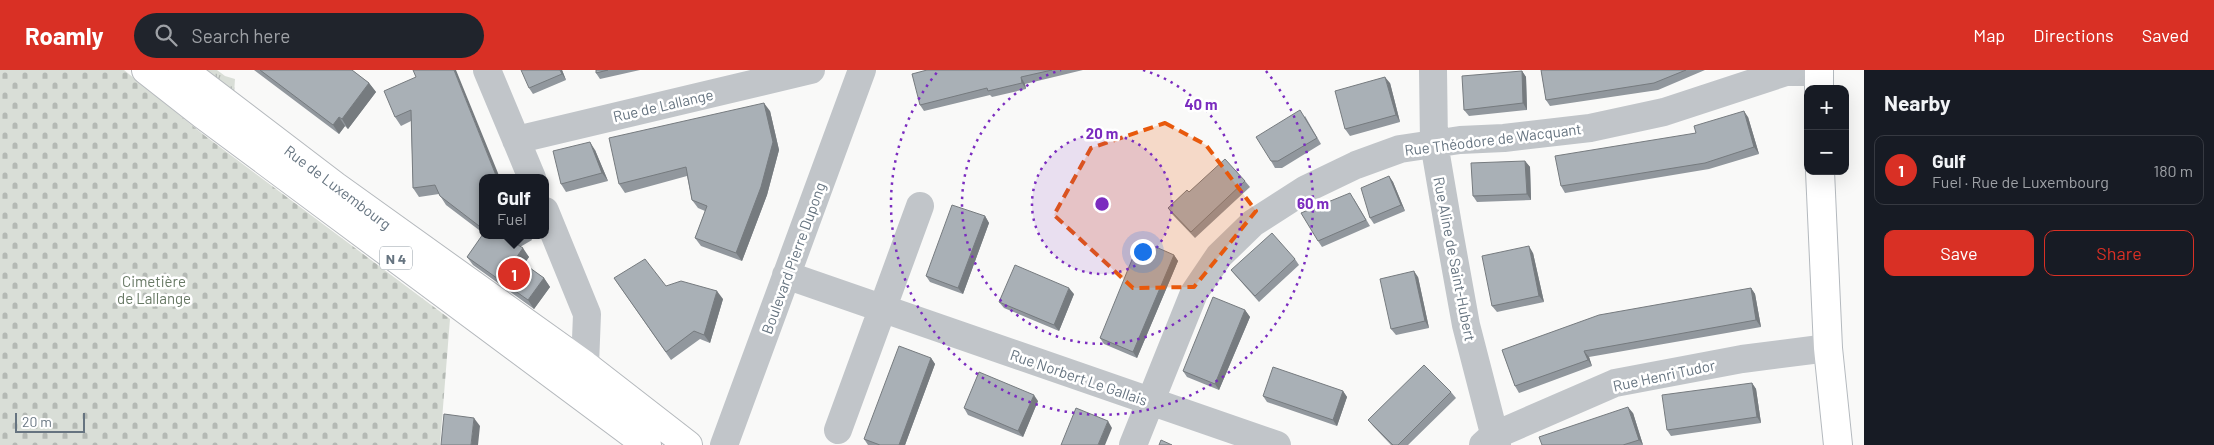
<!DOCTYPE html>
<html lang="en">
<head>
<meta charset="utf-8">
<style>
  :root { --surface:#171b24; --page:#20242c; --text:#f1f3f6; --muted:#9ea1a6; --line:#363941; --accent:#d93025 }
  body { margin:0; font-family:Barlow,sans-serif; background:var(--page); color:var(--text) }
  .controls { position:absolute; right:15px; top:15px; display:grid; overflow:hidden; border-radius:10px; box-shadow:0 5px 20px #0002 }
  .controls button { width:45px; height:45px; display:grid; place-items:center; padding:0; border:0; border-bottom:1px solid var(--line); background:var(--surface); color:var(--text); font:25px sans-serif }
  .scale { position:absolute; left:15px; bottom:12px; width:70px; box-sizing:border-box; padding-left:5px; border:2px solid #667480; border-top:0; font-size:14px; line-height:18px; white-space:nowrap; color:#667480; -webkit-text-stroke:4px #fff; paint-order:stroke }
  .you { position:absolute; left:1142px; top:181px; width:18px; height:18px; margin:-12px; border:4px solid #fff; border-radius:50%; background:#1a73e8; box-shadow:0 0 0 8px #1a73e833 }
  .badge { display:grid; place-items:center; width:32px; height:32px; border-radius:50%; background:var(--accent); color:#fff; font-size:16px; font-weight:700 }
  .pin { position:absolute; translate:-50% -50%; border:2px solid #fff; box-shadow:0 1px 5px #0006 }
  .popup { position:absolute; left:479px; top:104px; width:70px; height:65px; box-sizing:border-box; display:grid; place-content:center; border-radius:10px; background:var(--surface); filter:drop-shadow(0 1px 4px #0005); font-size:16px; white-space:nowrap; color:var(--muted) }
  .popup b { font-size:19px; color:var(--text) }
  .popup::after { content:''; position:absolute; left:50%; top:100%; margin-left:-10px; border:10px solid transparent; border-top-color:var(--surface) }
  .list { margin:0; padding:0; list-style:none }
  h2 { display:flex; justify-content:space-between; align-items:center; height:65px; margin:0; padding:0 20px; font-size:21px }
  h2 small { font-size:16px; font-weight:400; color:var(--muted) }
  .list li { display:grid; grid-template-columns:32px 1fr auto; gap:15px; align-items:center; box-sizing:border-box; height:70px; margin:0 10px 10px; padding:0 10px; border:1px solid var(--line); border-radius:10px }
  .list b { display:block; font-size:19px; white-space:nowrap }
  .list p { margin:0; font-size:16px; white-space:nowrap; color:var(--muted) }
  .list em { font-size:16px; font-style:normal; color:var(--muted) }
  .actions { display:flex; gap:10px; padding:15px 20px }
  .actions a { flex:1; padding:11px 0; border:1px solid var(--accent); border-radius:10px; text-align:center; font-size:18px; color:var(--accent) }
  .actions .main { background:var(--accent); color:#fff }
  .icon { flex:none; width:28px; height:28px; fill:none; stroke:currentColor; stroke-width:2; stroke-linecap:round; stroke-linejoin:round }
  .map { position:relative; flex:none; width:1864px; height:375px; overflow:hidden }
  header { display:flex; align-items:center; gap:30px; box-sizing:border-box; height:70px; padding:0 25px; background:var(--accent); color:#fff }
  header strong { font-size:24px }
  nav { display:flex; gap:28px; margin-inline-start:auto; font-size:18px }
  .search { width:350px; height:45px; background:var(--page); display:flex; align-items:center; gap:12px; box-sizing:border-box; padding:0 18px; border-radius:28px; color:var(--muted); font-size:19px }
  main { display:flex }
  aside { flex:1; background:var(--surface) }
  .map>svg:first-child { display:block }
  .grass { fill:url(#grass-tufts) }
  .cemetery { fill:url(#cemetery-stones) }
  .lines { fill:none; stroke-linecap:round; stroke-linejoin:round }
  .secondary-casing { stroke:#b4b9be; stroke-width:30 }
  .primary-casing { stroke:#b5b9bd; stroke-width:30 }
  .street { stroke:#c1c5c9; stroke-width:28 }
  .secondary { stroke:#fff; stroke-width:28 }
  .primary { stroke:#fff; stroke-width:28 }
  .wall { fill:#91979d }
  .shaded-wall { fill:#767b7f }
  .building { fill:#a9b0b6; stroke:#767b7f }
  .marked { fill:#e8590c; fill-opacity:0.2; stroke:#e8590c; stroke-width:4; stroke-dasharray:10 6; stroke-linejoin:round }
  .ring { fill:none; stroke:#7b2cbf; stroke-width:2.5; stroke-dasharray:2.5 5 }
  .labels { text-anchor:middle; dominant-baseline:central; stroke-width:5; stroke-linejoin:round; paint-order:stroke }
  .shield { fill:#fff; stroke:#949ea6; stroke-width:1 }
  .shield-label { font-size:14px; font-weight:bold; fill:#667480 }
  .street-label { font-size:15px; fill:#667480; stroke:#fff }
  .park-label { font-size:15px; fill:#687965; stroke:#fff }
  .centre { fill:#7b2cbf; stroke:#fff; stroke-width:2.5 }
  .ring-label { font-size:15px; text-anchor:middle; font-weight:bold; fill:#7b2cbf; stroke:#fff; stroke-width:5; stroke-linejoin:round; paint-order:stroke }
</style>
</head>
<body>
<header>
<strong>Roamly</strong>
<div class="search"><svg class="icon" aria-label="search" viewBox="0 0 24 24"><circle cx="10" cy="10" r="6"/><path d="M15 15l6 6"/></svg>Search here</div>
<nav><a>Map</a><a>Directions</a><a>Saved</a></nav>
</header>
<main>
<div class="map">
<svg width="1864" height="375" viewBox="0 0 1864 375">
  <defs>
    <pattern id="grass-tufts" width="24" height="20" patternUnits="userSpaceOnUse" patternTransform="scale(1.25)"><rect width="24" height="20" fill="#d9ded7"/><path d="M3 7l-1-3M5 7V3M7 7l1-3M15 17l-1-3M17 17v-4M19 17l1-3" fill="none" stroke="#b4b9b4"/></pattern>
    <pattern id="cemetery-stones" width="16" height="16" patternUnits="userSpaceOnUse" patternTransform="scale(1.25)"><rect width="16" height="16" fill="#d9ded7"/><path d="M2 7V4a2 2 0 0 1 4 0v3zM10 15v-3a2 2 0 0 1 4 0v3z" fill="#b4b9b4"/></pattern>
  </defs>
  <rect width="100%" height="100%" fill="#f9f9f8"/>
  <path class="grass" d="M183,0h34l8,6 10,3 -2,29z"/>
  <path class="cemetery" d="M0,0h124l80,65 246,184 -10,126h-440z"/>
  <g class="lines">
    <defs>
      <path id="secondary" d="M1819,0v19
        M1820,101l8,177 10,97"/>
      <path id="primary" d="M146,0l56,44 445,331
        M183,0l152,116 250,179 103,80"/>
    </defs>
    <use href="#secondary" class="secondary-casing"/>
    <use href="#primary" class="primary-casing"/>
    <path class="street" d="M487,0l45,108
      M1433,0l1,73 15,88 17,94 31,120
      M516,70l295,-70
      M545,141l42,103 -2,51
      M786,205l491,170
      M838,360l82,-224
      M724,375l138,-375
      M1133,375l61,-152 25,-37 34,-33 53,-34 50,-24 44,-16 60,-9 44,-2 86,-10 74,-16 122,-40h33
      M1483,375l10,-9 122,-53 127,-24 86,-11"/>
    <use href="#secondary" class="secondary"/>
    <use href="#primary" class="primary"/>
  </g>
  <path class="wall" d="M254,0h98l17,13 7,9 -28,37 -3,-3 -6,8z
    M562,0l4,10 -33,14 -4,-6z
    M596,0h44l-40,9 -4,-6z
    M927,0h156l-58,14 1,5 -34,8 -2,-2 -66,16 -4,-6z
    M1541,0h164l-47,20 -108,16 -4,-6z
    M1522,1l4,6 1,33 -58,6 -5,-6z
    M416,7l67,101v55l-37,-28 -7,-11 -20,3 -6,-9 -2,-67 -10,5 -6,-9z
    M1390,13l10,39 -50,14 -5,-7z
    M770,41l9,39 -12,45 -25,66 -41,-15 -6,-8 10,-27 -7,-3 -6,-8 -5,-24 -62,17 -6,-9z
    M1305,46l16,28 -39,24h-7l-4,-7z
    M1748,47l11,37 -50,15 -144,24 -4,-7 135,-53z
    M595,80l13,31 -42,11 -5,-8z
    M1525,91l5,6 1,33 -54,2 -4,-6z
    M1389,106l4,6 12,29 -31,13 -4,-6z
    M1245,111l5,6 -55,51 -23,-24 -4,-6 21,-16z
    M1354,129l16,27 -48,21 -4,-6z
    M985,146l4,7 -26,71 -33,-12 -4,-6z
    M483,165h47l2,5 -12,7 9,10 -5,7 20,14 6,9 -16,22 -61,-44 -6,-8z
    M1533,183l11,49 -47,10 -5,-6z
    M1174,185l4,6 -41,97 -33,-14 -4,-6z
    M1295,189l4,6 -40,37 -23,-26 -5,-6z
    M1418,207l11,51 -33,7 -5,-6z
    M614,208l52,8 57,13 -13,44 -10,-4 -29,21z
    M1751,218l4,6 6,33 -172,30 3,9 -73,27 -4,-7 -13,-36z
    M1074,224l-15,37 -55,-23 -5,-6z
    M1245,240l5,7 -31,73 -32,-13 -4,-6z
    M931,288l4,6 -30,81h-37l-4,-6z
    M1752,313l4,6 5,34 -90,13 -4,-6z
    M1343,321l4,6 -10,29 -70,-24 -4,-6z
    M1451,322l5,6 -48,47h-17l-18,-19 -5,-6z
    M1038,331l-15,36 -55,-22 -4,-7z
    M1633,343l10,32h-101z"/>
  <path class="shaded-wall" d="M454,0h2l44,108h-3z
    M560,0h2l4,10 -4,-6z
    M1522,1l4,6 1,33 -4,-7z
    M1021,7l4,7 1,5 -4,-6z
    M1385,7l5,6 10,39 -4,-7z
    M369,13l7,9 -28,37 -6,-10z
    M764,33l6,8 9,39 -12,45 -25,66 -6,-8z
    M1744,41l4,6 11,37 -5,-7z
    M339,47l6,9 -6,8 -6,-9z
    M590,72l5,8 13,31 -6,-8z
    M1525,91l5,6 1,33 -4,-6z
    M1389,106l4,6 12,29 -4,-6z
    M985,146l4,7 -26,71 -5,-6z
    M1529,176l4,7 11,49 -5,-6z
    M523,178l6,9 -7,10 -6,-9z
    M1174,185l4,6 -41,97 -4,-6z
    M1414,201l4,6 11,51 -4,-7z
    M544,208l6,9 -16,22 -6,-9z
    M1069,218l5,6 -15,37 -5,-6z
    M1751,218l4,6 6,33 -5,-7z
    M717,221l6,8 -13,44 -6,-8z
    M1245,240l5,7 -31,73 -4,-6z
    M1584,281l5,6 3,9 -4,-6z
    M931,288l4,6 -30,81h-6z
    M1752,313l4,6 5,34 -4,-6z
    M1343,321l4,6 -10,29 -4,-6z
    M1034,325l4,6 -15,36 -5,-6z
    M1628,337l5,6 10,32 -4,-5z
    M474,348l6,8 -2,19h-7z
    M1108,351l4,7 -7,17h-7z"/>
  <path class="building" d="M260,0h92l17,13 -27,36 -3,-2 -6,8z
    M413,0h41l43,108h-14v51l-43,-33 -5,-11 -22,3 -2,-78 -16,7 -11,-26 32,-14z
    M521,0h39l2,4 -33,14z
    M596,0h12l-12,3z
    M927,0h125l-31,7 1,6 -34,8 -1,-3 -67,17 -8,-31z
    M1541,0h145l-32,13 -108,17z
    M1522,1l1,32 -59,7 -2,-34z
    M1385,7l11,38 -51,14 -10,-38z
    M764,33l9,39 -12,45 -25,66 -41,-15 12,-32 -15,-6 -6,-33 -67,17 -10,-46z
    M1300,40l17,28 -39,23h-7l-15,-24z
    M1744,41l10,36 -49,16 -144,23 -6,-30 141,-23 -2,-7z
    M590,72l12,31 -41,11 -8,-33z
    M1225,89l20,22 -54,51 -23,-24 19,-18 2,2z
    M1525,91l2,33 -54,2 -2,-33z
    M1389,106l12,29 -31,13 -9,-30z
    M1350,123l16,27 -48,21 -17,-28z
    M952,135l33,11 -27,72 -32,-12z
    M1272,163l23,26 -40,37 -24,-26z
    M483,164v1h36l-9,5 13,8 -7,10 28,20 -16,22 -61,-43z
    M1140,170l34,15 -41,97 -33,-14z
    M1529,176l10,50 -47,10 -10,-50z
    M645,189l21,27 15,-5 36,10 -13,44 -10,-4 -28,21 -52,-74z
    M1015,195l54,23 -15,37 -55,-23z
    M1414,201l11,50 -34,8 -11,-50z
    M1751,218l5,32 -172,31 4,9 -73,26 -13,-36 97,-35z
    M1213,227l32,13 -30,74 -32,-13z
    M899,276l32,12 -32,87h-19l-16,-6z
    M1424,295l27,27 -53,53h-5l-25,-25z
    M1273,297l70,24 -10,29 -70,-24z
    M979,302l55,23 -16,36 -54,-23z
    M1752,313l5,34 -90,13 -5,-35z
    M1628,337l11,33 -16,5h-81l-3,-8z
    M1076,338l32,13 -10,24h-37z
    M444,344l30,4 -3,27h-30z
    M1161,370l11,5h-13z"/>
  <path class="marked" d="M1165,53l41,22 50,66 -62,76 -61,1 -79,-73 37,-67z"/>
  <circle cx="1102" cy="134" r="70" fill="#7b2cbf" fill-opacity=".12"/>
  <g class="ring">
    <circle cx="1102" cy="134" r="70"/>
    <path d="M1143 0A140 140 0 1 1 1061 0"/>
    <path d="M1266 1A211 211 0 1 1 938 1"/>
  </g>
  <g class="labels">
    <rect class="shield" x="380" y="176.5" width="32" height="23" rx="4"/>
    <g class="shield-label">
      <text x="396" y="188">N 4</text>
    </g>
    <g class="street-label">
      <text transform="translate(663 35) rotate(-13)">Rue de Lallange</text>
      <text transform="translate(1493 69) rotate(-7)">Rue Théodore de Wacquant</text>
      <text transform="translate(338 117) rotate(37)">Rue de Luxembourg</text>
      <text transform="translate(793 188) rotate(-70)">Boulevard Pierre Dupong</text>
      <text transform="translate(1455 189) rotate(79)">Rue Aline de Saint-Hubert</text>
      <text transform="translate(1664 305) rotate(-12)">Rue Henri Tudor</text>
      <text transform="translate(1079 307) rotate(19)">Rue Norbert Le Gallais</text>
    </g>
    <g class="park-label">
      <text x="154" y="211">Cimetière<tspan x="154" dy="17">de Lallange</tspan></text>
    </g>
  </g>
  <circle cx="1102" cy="134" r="8" class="centre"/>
  <g class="ring-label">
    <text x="1201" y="40">40 m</text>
    <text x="1102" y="69">20 m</text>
    <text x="1313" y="139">60 m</text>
  </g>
</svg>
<div class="controls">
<button>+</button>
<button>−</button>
</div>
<div class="scale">20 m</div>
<div class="you"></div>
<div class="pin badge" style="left:514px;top:204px">1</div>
<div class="popup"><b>Gulf</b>Fuel</div>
</div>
<aside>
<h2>Nearby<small></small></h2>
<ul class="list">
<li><span class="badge">1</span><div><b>Gulf</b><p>Fuel · Rue de Luxembourg</p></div><em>180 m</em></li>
</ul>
<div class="actions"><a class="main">Save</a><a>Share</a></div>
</aside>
</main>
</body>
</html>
